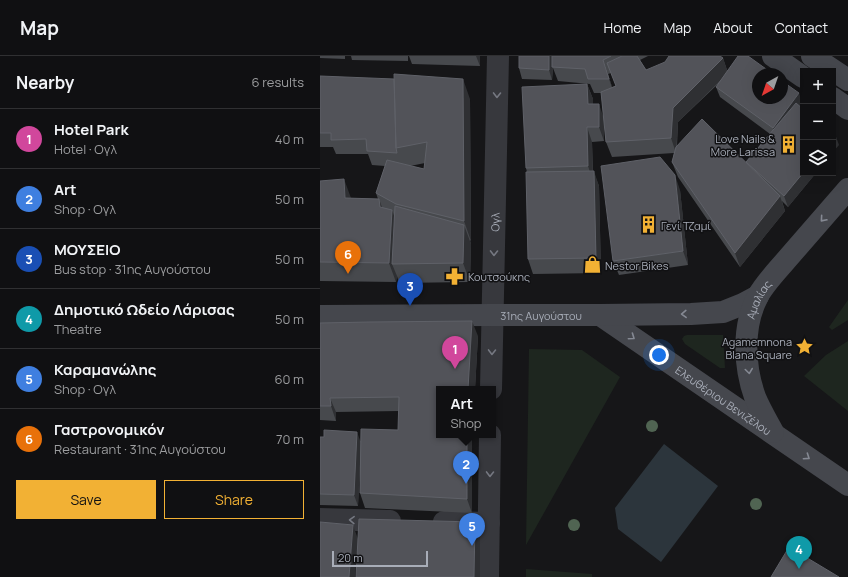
<!DOCTYPE html>
<html lang="en">
<head>
<meta charset="utf-8">
<style>
  :root { --surface:#101012; --page:#1e1e20; --text:#f1f3f6; --muted:#9c9d9f; --line:#303032; --accent:#f2b134 }
  body { margin:0; font-family:Manrope,sans-serif; background:var(--page); color:var(--text) }
  .controls { position:absolute; right:12px; top:12px; display:grid; overflow:hidden; border-radius:0px; box-shadow:0 4px 16px #0002 }
  .controls button { width:36px; height:36px; display:grid; place-items:center; padding:0; border:0; border-bottom:1px solid var(--line); background:var(--surface); color:var(--text); font:20px sans-serif }
  .compass { position:absolute; left:432px; top:12px; width:36px; height:36px; border-radius:50%; background:var(--surface); box-shadow:0 4px 16px #0002; rotate:220deg }
  .scale { position:absolute; left:12px; bottom:10px; width:96px; box-sizing:border-box; padding-left:4px; border:2px solid #a8adb8; border-top:0; font-size:11px; line-height:14px; white-space:nowrap; color:#a8adb8; -webkit-text-stroke:3px #111113; paint-order:stroke }
  .you { position:absolute; left:339px; top:299px; width:14px; height:14px; margin:-10px; border:3px solid #fff; border-radius:50%; background:#1a73e8; box-shadow:0 0 0 6px #1a73e833 }
  .badge { display:grid; place-items:center; width:26px; height:26px; border-radius:50%; background:var(--accent); color:#fff; font-size:13px; font-weight:700 }
  .pin { position:absolute; translate:-50% -33px; filter:drop-shadow(0 1px 2px #0008) }
  .pin::after { content:''; position:absolute; top:21px; width:14px; height:12px; background:inherit; clip-path:polygon(0 0,100% 0,50% 100%) }
  .popup { position:absolute; left:116px; top:330px; width:60px; height:52px; box-sizing:border-box; display:grid; place-content:center; border-radius:0px; background:var(--surface); filter:drop-shadow(0 1px 3px #0005); font-size:13px; white-space:nowrap; color:var(--muted) }
  .popup b { font-size:15px; color:var(--text) }
  .popup::after { content:''; position:absolute; left:50%; top:100%; margin-left:-8px; border:8px solid transparent; border-top-color:var(--surface) }
  .list { margin:0; padding:0; list-style:none }
  h2 { display:flex; justify-content:space-between; align-items:center; height:52px; margin:0; padding:0 16px; font-size:17px }
  h2 small { font-size:13px; font-weight:400; color:var(--muted) }
  .list li { display:grid; grid-template-columns:26px 1fr auto; gap:12px; align-items:center; box-sizing:border-box; height:60px; padding:0 16px; border-top:1px solid var(--line) }
  .list b { display:block; font-size:15px; white-space:nowrap }
  .list p { margin:0; font-size:13px; white-space:nowrap; color:var(--muted) }
  .list em { font-size:13px; font-style:normal; color:var(--muted) }
  .actions { display:flex; gap:8px; padding:12px 16px }
  .actions a { flex:1; padding:9px 0; border:1px solid var(--accent); border-radius:0px; text-align:center; font-size:14px; color:var(--accent) }
  .actions .main { background:var(--accent); color:#111 }
  .icon { flex:none; width:22px; height:22px; fill:none; stroke:currentColor; stroke-width:2; stroke-linecap:round; stroke-linejoin:round }
  .map { position:relative; flex:none; width:528px; height:521px; overflow:hidden }
  header { display:flex; align-items:center; gap:24px; box-sizing:border-box; height:56px; padding:0 20px; background:var(--surface); border-bottom:1px solid var(--line) }
  header strong { font-size:19px }
  nav { display:flex; gap:22px; margin-inline-start:auto; font-size:14px }
  main { display:flex }
  aside { flex:1; background:var(--surface) }
  .map>svg:first-child { display:block }
  .green { fill:#1e261f }
  .water { fill:#2c353c }
  .lines { fill:none; stroke-linecap:round; stroke-linejoin:round }
  .minor { stroke:#37383d; stroke-width:22 }
  .secondary { stroke:#45474d; stroke-width:22 }
  .tree { fill:#506452 }
  .wall { fill:#47494d; fill-rule:evenodd }
  .shaded-wall { fill:#2f3033 }
  .building { fill:#525359; stroke:#5f6168 }
  .oneway { stroke:#757881 }
  .oneway2 { stroke:#858993 }
  .labels { text-anchor:middle; dominant-baseline:central; stroke-width:3; stroke-linejoin:round; paint-order:stroke }
  .poi-label { font-size:11px; fill:#a8adb8; stroke:#111113; text-anchor:start }
  .street-label { font-size:11px; fill:#a8adb8; stroke:#111113 }
</style>
</head>
<body>
<header>
<strong>Map</strong>
<nav><a>Home</a><a>Map</a><a>About</a><a>Contact</a></nav>
</header>
<main>
<aside>
<h2>Nearby<small>6 results</small></h2>
<ul class="list">
<li><span class="badge" style="background:#d1479c">1</span><div><b>Hotel Park</b><p>Hotel · Ογλ</p></div><em>40 m</em></li>
<li><span class="badge" style="background:#3f7fe0">2</span><div><b>Art</b><p>Shop · Ογλ</p></div><em>50 m</em></li>
<li><span class="badge" style="background:#1a4fb4">3</span><div><b>ΜΟΥΣΕΙΟ</b><p>Bus stop · 31ης Αυγούστου</p></div><em>50 m</em></li>
<li><span class="badge" style="background:#0f9aa8">4</span><div><b>Δημοτικό Ωδείο Λάρισας</b><p>Theatre</p></div><em>50 m</em></li>
<li><span class="badge" style="background:#3f7fe0">5</span><div><b>Καραμανώλης</b><p>Shop · Ογλ</p></div><em>60 m</em></li>
<li><span class="badge" style="background:#e8710a">6</span><div><b>Γαστρονομικόν</b><p>Restaurant · 31ης Αυγούστου</p></div><em>70 m</em></li>
</ul>
<div class="actions"><a class="main">Save</a><a>Share</a></div>
</aside>
<div class="map">
<svg width="528" height="521" viewBox="0 0 528 521">
  <rect width="100%" height="100%" fill="#161618"/>
  <path class="green" d="M528,244v20l-16,10 -3,-3z
    M367,279h36l2,33h-5l-35,-24 -3,-5 2,-3z
    M528,285v70l-44,-35 22,-21z
    M209,293l53,1 38,27 -94,168z
    M206,513l66,5v3h-66z"/>
  <path class="water" d="M344,388l54,42 -57,76 -43,-33 -3,-21z"/>
  <g class="lines">
    <g class="minor">
      <path id="s1" d="M171,333l7,-333"/>
      <path d="M0,463l70,2"/>
      <path d="M124,466l45,1"/>
      <path d="M168,521l2,-142"/>
    </g>
    <g class="secondary">
      <path d="M453,0l30,21"/>
      <path d="M492,0l36,24"/>
      <path d="M513,42l15,11"/>
      <path id="s2" d="M280,259l248,170"/>
      <path id="s3" d="M0,260l172,-1h108l91,-1 32,-2 20,-8 15,-8"/>
      <path id="s4" d="M453,376c-6,-11 -13,-23 -18,-35 -11,-31 -13,-71 3,-101 7,-13 20,-26 30,-38 20,-23 40,-46 60,-69"/>
    </g>
  </g>
  <g class="tree">
    <circle cx="332" cy="370" r="6"/>
    <circle cx="436" cy="448" r="6"/>
    <circle cx="254" cy="469" r="6"/>
  </g>
  <path class="wall" d="M0,0h25v3l-25,-1z
    M31,0h57v5l-56,-1z
    M89,0h71v10l-68,-2z
    M199,0h129l-8,4 6,10 77,-12 4,12 76,34 -3,3 3,66h13l-28,34 -6,-6 3,10 -45,56 -62,-90 -6,-15 2,-9 -62,4 -6,-15 -2,-23v22l-12,1 1,29 6,15 2,87 -68,1 -5,-15 -1,-87 -1,-4 61,-84 6,15v5l11,14 -3,-25h-7l-4,-9 -32,-3 -5,-13 -1,12 -30,-1 -3,-11zM291,17l5,13 -4,1 -4,-13zM399,27l-3,4 4,10 50,37 -24,28 1,1 -70,-17 1,-24z
    M0,20l150,23 1,142 -1,-1 1,4 -1,38 -71,1 -2,-7 -1,6 -76,-1v-100l30,17 28,1 -2,-6 9,-27 -13,-1 -4,-11h-32l-3,-7h-13zM105,107l-1,6 -14,-3z
    M360,134l8,75 -69,10 -6,-14z
    M0,267l158,13 -3,53h-36l33,46v78l-107,-5 -5,-15v-30l-2,43 -38,-1v-68l40,4 38,-11 1,-19 -63,1v9l-16,-1z"/>
  <path class="shaded-wall" d="M156,0h4v10z
    M229,0h4l-1,11 1,1 -1,12 -3,-10z
    M403,2l5,15 -50,49 -2,31 -5,-15 2,-30z
    M283,4l5,14 6,19 -5,-14z
    M143,23l7,20 1,142 -7,-20z
    M267,28l6,15v20l-5,-15z
    M479,37l4,11 -26,35 -4,-11z
    M279,48l5,15v22l-5,-14z
    M267,71l5,15 1,39 -5,-15z
    M515,78l4,11 -6,7v-15z
    M274,115l5,15 2,87 -5,-15z
    M483,117h13l-28,34 -4,-11z
    M355,119l5,15 8,75 -5,-14z
    M24,123l7,19h-6z
    M460,140l5,15 -45,56 -5,-14z
    M59,143l7,19 -6,-11z
    M72,154l7,19 -7,35 5,12 -1,6 -7,-19z
    M144,169l7,19 -1,38 -7,-19z
    M152,265l6,15 -3,53h-7z
    M10,342l6,14v9l-5,-15z
    M37,376l4,11 -3,63 -4,-11z
    M147,379h5v78l-5,-14z
    M155,466l5,15v40h-6z
    M33,469l5,14 -3,38h-6z"/>
  <path class="building" d="M199,0h30v14l-30,-2z
    M232,0h59l-8,4 6,19h-21l-3,-10 -33,-2z
    M302,0h15l9,14 19,-8 4,-6h51l3,2 -50,50 -2,30 -65,4 -5,-50 15,-6 -9,-23z
    M418,0h10l25,18h-15v24h24v-17l17,12 -26,35 -57,-41z
    M74,18l69,5 1,142 -68,-17 -20,-11 11,-33 37,9 3,-27 -31,6z
    M0,20l74,3 2,69 1,5 -30,-2 -1,-12 -35,1v-7h-11z
    M267,28l1,20h11v23h-12l1,39 -62,2 -4,-81z
    M476,47l7,6v64l-19,23 -38,-34z
    M382,63l78,77 -45,57 -63,-91 4,-15z
    M340,101l15,18 8,76 -70,10 -12,-95z
    M274,115l2,87 -68,1 -2,-87z
    M24,123l1,19 34,1 1,8 12,3 -3,53 -69,-1v-81z
    M75,150l69,19 -1,38 -71,1z
    M152,265l-4,68h-29v46h28v64l-107,-6 1,-64 37,1 1,-33 -69,1 1,8h-11v-83l50,-1z
    M4,374l33,2 -3,63 -34,-1v-57h4z
    M39,463l116,3 -1,55h-118z
    M0,466l33,3 -4,52h-29z
    M469,491l50,30h-68z"/>
  <defs><path id="oneway-chevron" d="M-2-3.5L2.5 0L-2 3.5" fill="none" stroke-width="1.6" stroke-linecap="round" stroke-linejoin="round"/></defs>
  <g class="oneway">
    <use href="#oneway-chevron" transform="translate(177 39) rotate(91)"/>
    <use href="#oneway-chevron" transform="translate(174 197) rotate(91)"/>
    <use href="#oneway-chevron" transform="translate(172 296) rotate(91)"/>
    <use href="#oneway-chevron" transform="translate(170 418) rotate(91)"/>
    <use href="#oneway-chevron" transform="translate(32 464) rotate(-178)"/>
  </g>
  <g class="oneway2">
    <use href="#oneway-chevron" transform="translate(503 163) rotate(131)"/>
    <use href="#oneway-chevron" transform="translate(364 258) rotate(178)"/>
    <use href="#oneway-chevron" transform="translate(312 281) rotate(35)"/>
    <use href="#oneway-chevron" transform="translate(429 315) rotate(82)"/>
    <use href="#oneway-chevron" transform="translate(487 401) rotate(34)"/>
  </g>
  <defs>
    <symbol id="building-bare" viewBox="-9 -9 18 18"><path d="M-4-6H4V6H1V3H-1V6H-4ZM-2.5-4.3h1.7v1.8h-1.7ZM.8-4.3h1.7v1.8H.8ZM-2.5-1h1.7V.8h-1.7ZM.8-1h1.7V.8H.8Z" fill="#f2b134" stroke="#111113" stroke-width="2.5" paint-order="stroke"/></symbol>
    <symbol id="shop-bare" viewBox="-9 -9 18 18"><path d="M-5-2.5h2.3a2.7 3.5 0 0 1 5.4 0H5L5.5 6h-11ZM-1.5-2.5h3a1.5 2.3 0 0 0-3 0Z" fill="#f2b134" stroke="#111113" stroke-width="2.5" paint-order="stroke"/></symbol>
    <symbol id="pharmacy-bare" viewBox="-9 -9 18 18"><path d="M-2-6h4v4h4v4h-4v4h-4v-4h-4v-4h4Z" fill="#f2b134" stroke="#111113" stroke-width="2.5" paint-order="stroke"/></symbol>
    <symbol id="sight-bare" viewBox="-9 -9 18 18"><path d="M0-6L1.8-2.2L6-1.7L2.9 1.2L3.7 5.4L0 3.3L-3.7 5.4L-2.9 1.2L-6-1.7L-1.8-2.2Z" fill="#f2b134" stroke="#111113" stroke-width="2.5" paint-order="stroke"/></symbol>
  </defs>
  <g fill-rule="evenodd">
    <use href="#building-bare" x="456" y="76" width="25" height="25"/>
    <use href="#building-bare" x="316" y="156" width="25" height="25"/>
    <use href="#shop-bare" x="260" y="196" width="25" height="25"/>
    <use href="#pharmacy-bare" x="122" y="208" width="25" height="25"/>
    <use href="#sight-bare" x="472" y="278" width="25" height="25"/>
  </g>
  <g class="labels">
    <g class="poi-label">
      <text x="455" y="82" text-anchor="end">Love Νails &amp;<tspan x="455" dy="13">Μore Larissa</tspan></text>
      <text x="341" y="169">Γενί Τζαμί</text>
      <text x="285" y="209">Nestor Bikes</text>
      <text x="148" y="220">Κουτσούκης</text>
      <text x="472" y="285" text-anchor="end">Agamemnona<tspan x="472" dy="13">Blana Square</tspan></text>
    </g>
    <g class="street-label">
      <text stroke="none"><textPath href="#s1" startOffset="167">Ογλ</textPath></text>
      <text stroke="none"><textPath href="#s4" startOffset="140">Αμαλίας</textPath></text>
      <text stroke="none"><textPath href="#s3" startOffset="221">31ης Αυγούστου</textPath></text>
      <text stroke="none"><textPath href="#s2" startOffset="150">Ελευθέριου Βενιζέλου</textPath></text>
    </g>
  </g>
</svg>
<div class="controls">
<button>+</button>
<button>−</button>
<button><svg class="icon" aria-label="layers" viewBox="0 0 24 24"><path d="M12 4l9 5-9 5-9-5zM3 14l9 5 9-5"/></svg></button>
</div>
<svg class="compass" viewBox="-18 -18 36 36"><path d="M0-13l5 13h-10z" fill="#e53935"/><path d="M0 13l5-13h-10z" fill="#9c9d9f"/></svg>
<div class="scale">20 m</div>
<div class="you"></div>
<div class="pin badge" style="left:135px;top:313px;background:#d1479c">1</div>
<div class="pin badge" style="left:146px;top:428px;background:#3f7fe0">2</div>
<div class="popup"><b>Art</b>Shop</div>
<div class="pin badge" style="left:90px;top:250px;background:#1a4fb4">3</div>
<div class="pin badge" style="left:479px;top:513px;background:#0f9aa8">4</div>
<div class="pin badge" style="left:152px;top:490px;background:#3f7fe0">5</div>
<div class="pin badge" style="left:28px;top:218px;background:#e8710a">6</div>
</div>
</main>
</body>
</html>
